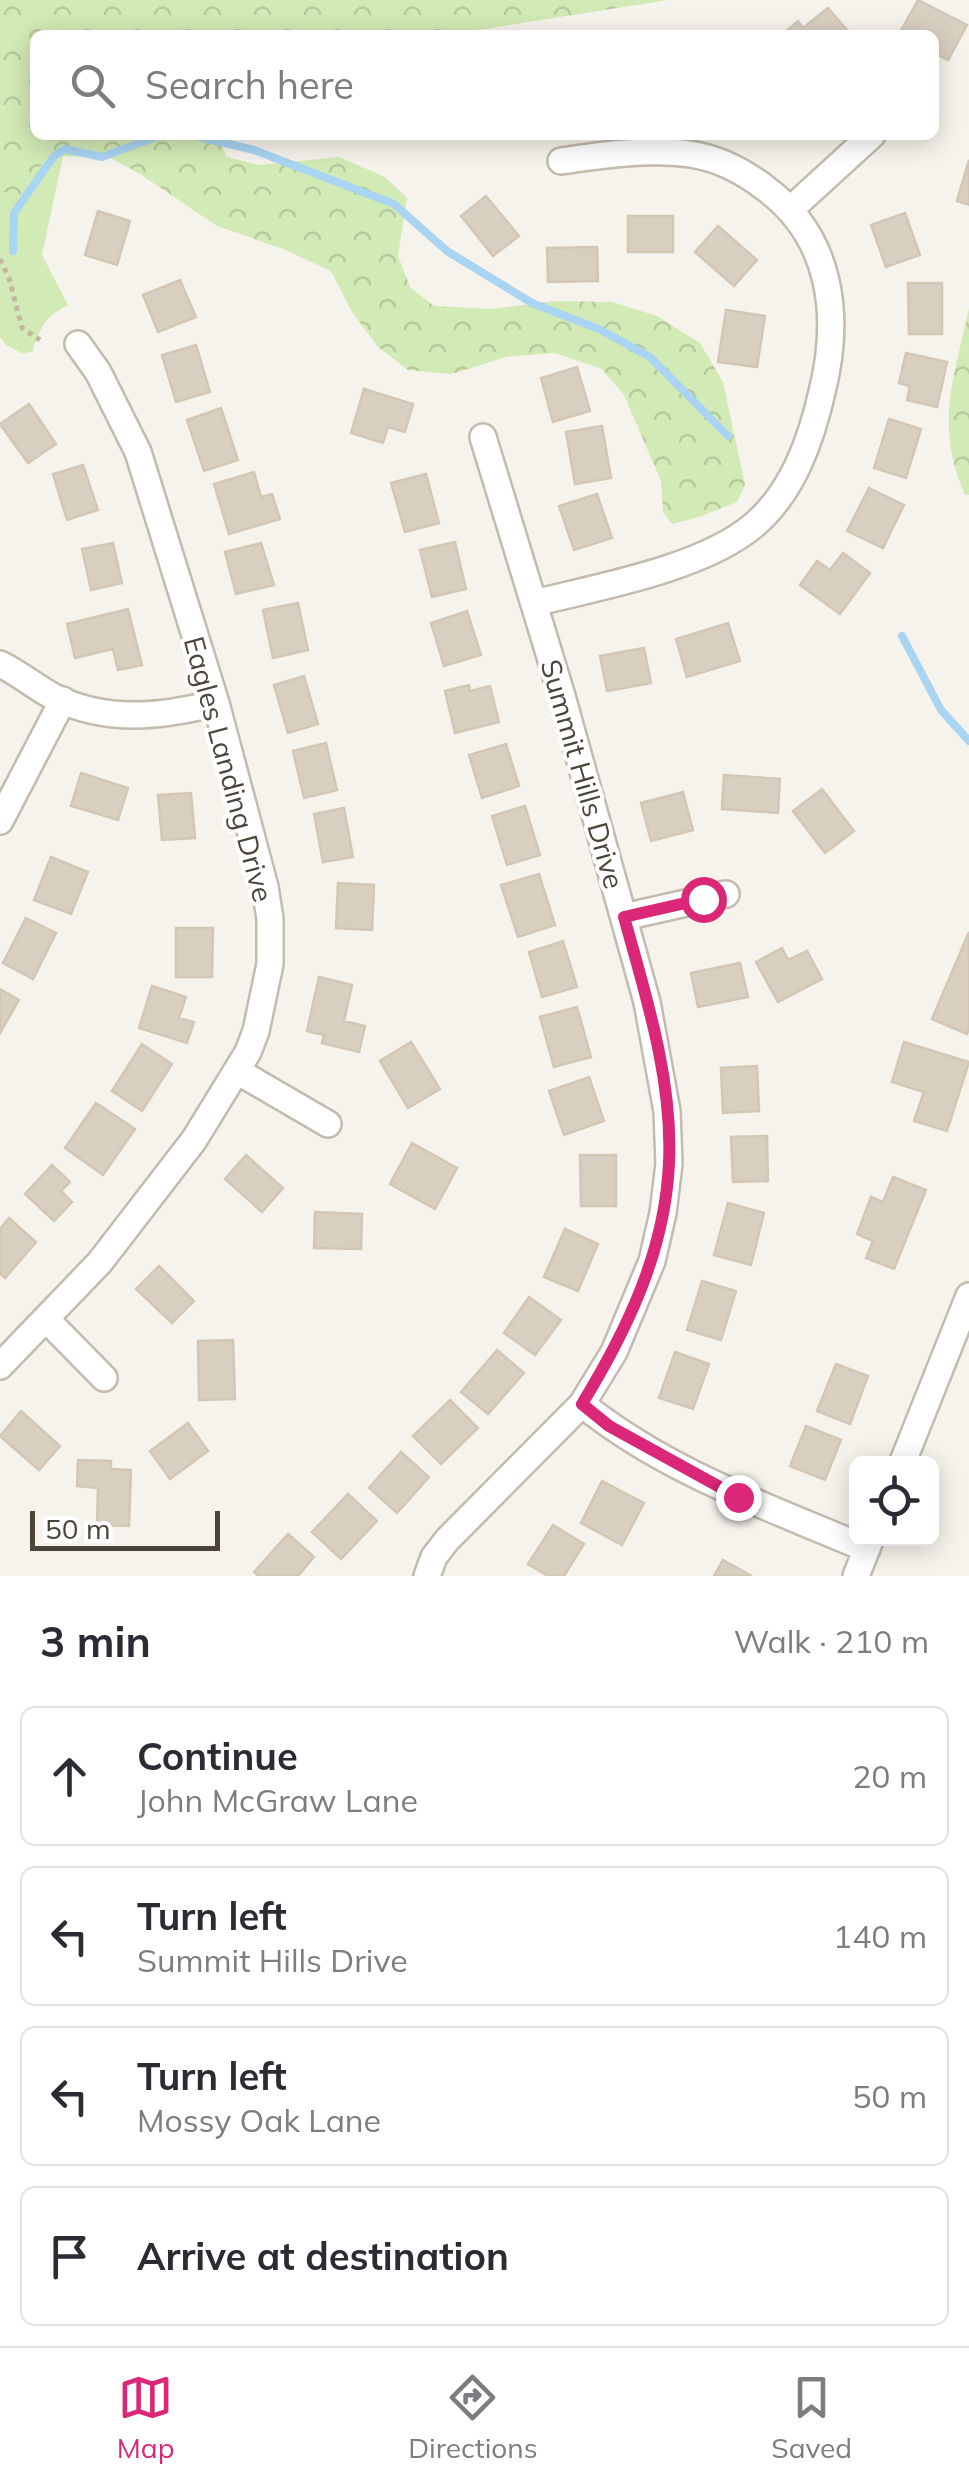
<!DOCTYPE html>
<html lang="en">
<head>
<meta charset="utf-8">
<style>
  :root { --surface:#fff; --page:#f7f7f7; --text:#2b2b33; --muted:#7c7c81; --line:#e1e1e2; --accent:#db2777 }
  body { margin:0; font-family:Mulish,sans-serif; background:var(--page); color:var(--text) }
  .controls { position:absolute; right:30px; bottom:30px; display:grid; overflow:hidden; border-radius:15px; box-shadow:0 5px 25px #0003 }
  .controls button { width:90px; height:90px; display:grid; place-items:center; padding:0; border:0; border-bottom:2px solid var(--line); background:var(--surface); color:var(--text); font:50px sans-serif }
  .scale { position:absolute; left:30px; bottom:25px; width:190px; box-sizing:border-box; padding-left:10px; border:5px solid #4b4439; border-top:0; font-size:28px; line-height:35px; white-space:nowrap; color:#4b4439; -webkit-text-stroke:8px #fff; paint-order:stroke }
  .stop { position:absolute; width:30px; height:30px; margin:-22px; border:8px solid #db2777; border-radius:50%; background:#fff }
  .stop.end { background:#db2777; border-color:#fff; box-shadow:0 2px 10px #0008 }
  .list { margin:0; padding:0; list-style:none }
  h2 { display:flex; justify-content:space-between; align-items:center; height:130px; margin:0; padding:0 40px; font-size:42px }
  h2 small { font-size:32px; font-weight:400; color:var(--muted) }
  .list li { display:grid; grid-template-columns:65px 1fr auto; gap:30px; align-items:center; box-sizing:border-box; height:140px; margin:0 20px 20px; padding:0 20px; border:2px solid var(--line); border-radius:15px }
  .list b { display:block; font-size:38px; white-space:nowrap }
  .list p { margin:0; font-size:32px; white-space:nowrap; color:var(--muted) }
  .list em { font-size:32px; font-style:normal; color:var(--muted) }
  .icon { flex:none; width:55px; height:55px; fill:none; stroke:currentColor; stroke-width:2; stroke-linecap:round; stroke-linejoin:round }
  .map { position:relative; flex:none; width:969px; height:1576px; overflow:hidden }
  .search { position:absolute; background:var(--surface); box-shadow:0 5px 25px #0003; left:30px; right:30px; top:30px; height:110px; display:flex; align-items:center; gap:25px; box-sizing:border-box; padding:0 35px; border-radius:15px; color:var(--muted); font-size:38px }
  .sheet { height:770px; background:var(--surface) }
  nav { display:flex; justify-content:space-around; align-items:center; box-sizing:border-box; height:140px; border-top:2px solid var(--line); background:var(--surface); font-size:28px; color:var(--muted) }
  nav a { display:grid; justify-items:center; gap:5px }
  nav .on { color:var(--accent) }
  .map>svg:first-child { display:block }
  .green { fill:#d2eab5 }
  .forest { fill:url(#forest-crowns) }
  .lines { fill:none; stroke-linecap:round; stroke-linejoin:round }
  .stream { stroke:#a9d4f2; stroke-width:8 }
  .building { fill:#d8cfc1; stroke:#d3c7b4; stroke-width:2.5 }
  .minor-casing { stroke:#c2bbae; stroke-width:30 }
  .path { stroke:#c4b79f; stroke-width:5; stroke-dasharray:5 5; stroke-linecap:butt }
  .minor { stroke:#fff; stroke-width:25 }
  .route { stroke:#db2777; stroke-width:12 }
  .labels { text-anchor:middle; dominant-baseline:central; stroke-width:8; stroke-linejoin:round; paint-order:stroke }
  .street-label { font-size:28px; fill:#4b4439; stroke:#fff }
</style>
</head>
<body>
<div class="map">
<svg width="969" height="1576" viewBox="0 0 969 1576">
  <defs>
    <pattern id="forest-crowns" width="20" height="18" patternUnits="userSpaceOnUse" patternTransform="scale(2.5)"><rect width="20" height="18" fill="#d2eab5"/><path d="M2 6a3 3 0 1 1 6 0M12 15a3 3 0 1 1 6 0" fill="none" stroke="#b6ca9c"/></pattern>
  </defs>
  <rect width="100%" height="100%" fill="#f6f3ec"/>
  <path class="green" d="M0,75l35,60h102l-6,24 -68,-3 -21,99 26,50c-21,10 -29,23 -35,46l-10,3 -17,-9 -6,-8z"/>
  <path class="forest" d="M0,0h668l-221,35h-412v100h182l10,22 32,8 80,-8 46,20 22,21 -9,58 12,31 24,19 57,3 65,-8 56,1 45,14 43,27 23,39 22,103 -8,17 -38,15 -27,7 -9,-12 -2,-31 -37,-86 -22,-26 -47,-16 -49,4 -54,17 -44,-4 -30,-23 -26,-35 -21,-41 -48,-22 -66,-23 -77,-52 -53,-29h-22l-23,19 -16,29 -13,3 -13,-6z
    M969,308v187h-4c-31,-71 -11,-115 4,-187z"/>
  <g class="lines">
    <path class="stream" d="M191,135l63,15 140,54 53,47 85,52 69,27 49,27 78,79
      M13,251l1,-38 40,-57 11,-7 37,8 59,-22
      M902,636l39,74 28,31"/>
  </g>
  <path class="building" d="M918,0l49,25 -19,35 -14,-7v-18l-35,-1z
    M828,8l23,27 -67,-2 14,-12 5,7z
    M969,160v45l-12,-4z
    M486,196l33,40 -26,20 -32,-40z
    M98,211l32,10 -13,44 -32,-10z
    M905,213l15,42 -34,12 -15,-42z
    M628,216h45v36h-45z
    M718,226l39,34 -23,26 -39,-34z
    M597,247l1,34 -50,1 -1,-34z
    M180,280l16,37 -38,15 -15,-37z
    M908,283h34v51h-33z
    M726,310l39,6 -8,51 -39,-5z
    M196,345l14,47 -34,10 -14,-47z
    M906,353l41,9 -10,45 -30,-7 3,-14 -11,-3z
    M577,367l13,44 -37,11 -12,-44z
    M364,389l49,15 -8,28 -17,-5 -5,16 -32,-10z
    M29,404l27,40 -28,19 -28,-39z
    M221,408l17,52 -34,11 -17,-51z
    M889,419l32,10 -15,49 -32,-10z
    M602,426l9,52 -36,6 -9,-52z
    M83,465l15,45 -31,10 -14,-46z
    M254,472l7,25 11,-3 8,25 -51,15 -15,-50z
    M426,474l13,49 -34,9 -14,-49z
    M869,488l35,17 -21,43 -36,-17z
    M597,494l15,44 -38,12 -15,-44z
    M455,542l11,47 -34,8 -12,-47z
    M113,543l9,40 -31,7 -9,-41z
    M261,543l13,42 -38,9 -11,-42z
    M843,553l27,20 -30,41 -40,-29 17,-24 13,9z
    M298,603l10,47 -35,8 -10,-48z
    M128,609l14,56 -24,5 -5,-21 -38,9 -8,-34z
    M467,611l14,44 -37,11 -13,-43z
    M728,623l12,38 -53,16 -11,-38z
    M644,648l7,35 -44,8 -7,-35z
    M304,676l14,48 -30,9 -14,-48z
    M469,685l1,6 20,-5 9,36 -44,11 -10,-42z
    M326,743l11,47 -33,8 -11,-47z
    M506,744l13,42 -37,12 -13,-43z
    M81,773l47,15 -10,32 -47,-14z
    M724,775l56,4 -2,34 -56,-4z
    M822,789l32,42 -29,22 -32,-42z
    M683,792l10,38 -42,11 -10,-38z
    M191,793l4,45 -33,2 -4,-45z
    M525,806l15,49 -33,10 -15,-49z
    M344,808l9,49 -30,5 -9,-48z
    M51,857l37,15 -17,42 -37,-14z
    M539,874l16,51 -37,12 -17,-52z
    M338,883l36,2 -2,45 -36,-2z
    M26,918l30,15 -23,46 -30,-16z
    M176,928h37l-1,49h-36z
    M969,932v97l-2,5 -35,-15z
    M563,941l14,46 -35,10 -13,-45z
    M782,948l6,12 19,-9 15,28 -44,23 -22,-40z
    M740,963l8,34 -50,10 -7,-34z
    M319,977l33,8 -8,36 21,5 -6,26 -37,-9 2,-8 -17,-4z
    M152,986l34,11 -7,21 15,4 -7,21 -48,-15z
    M0,989l19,11 -19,33z
    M577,1007l14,50 -37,10 -14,-50z
    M411,1042l29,47 -32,19 -28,-47z
    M904,1042l65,20 -22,69 -33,-10 10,-29 -32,-10z
    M142,1044l30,20 -30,47 -30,-20z
    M757,1066l2,45 -36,2 -2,-45z
    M589,1077l15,44 -40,14 -15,-44z
    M96,1103l39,26 -32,46 -38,-27z
    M767,1136l1,45 -35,1 -2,-45z
    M412,1143l45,25 -22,41 -45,-25z
    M246,1155l37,33 -21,24 -37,-33z
    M580,1155h36v51h-35z
    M52,1165l18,17 -9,9 11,11 -18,19 -29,-27z
    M893,1177l33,13 -32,79 -28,-11 7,-17 -16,-7 14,-37 12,5z
    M728,1203l36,10 -13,52 -37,-10z
    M315,1212l47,2 -1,35 -47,-1z
    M9,1218l27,24 -31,36 -5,-4v-45z
    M565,1229l33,15 -20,47 -34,-14z
    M159,1266l35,35 -22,22 -36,-34z
    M702,1281l34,10 -15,49 -34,-10z
    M529,1297l32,23 -26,35 -31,-22z
    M233,1340l2,59 -36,1 -1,-59z
    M497,1350l27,23 -36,41 -27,-22z
    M675,1352l34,12 -16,45 -34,-11z
    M836,1364l32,12 -18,48 -33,-13z
    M450,1400l28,28 -37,36 -28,-28z
    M21,1411l39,35 -21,24 -39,-34z
    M188,1423l20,28 -38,28 -20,-28z
    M806,1426l35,14 -16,40 -35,-14z
    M401,1452l28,25 -32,36 -28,-25z
    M78,1460l33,1v8l20,1 -2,56 -32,-1 1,-37 -21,-2z
    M602,1481l42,22 -22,42 -41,-22z
    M348,1494l29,27 -36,38 -29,-27z
    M553,1525l31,19 -20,32h-16l-20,-12z
    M288,1534l26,23 -16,19h-39l-5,-4z
    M723,1560l29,16h-38z"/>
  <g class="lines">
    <defs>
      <path id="minor" d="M791,209l81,-74
        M534,603c65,-16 170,-35 220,-78 39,-33 57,-85 68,-133 19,-76 10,-155 -57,-204 -22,-17 -48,-30 -75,-34 -43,-6 -87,1 -129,7
        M0,664c19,9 35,23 54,33 52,26 107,20 162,6
        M0,821l63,-121
        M624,917l102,-23
        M237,1071l91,53
        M47,1320l57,58
        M0,1366l100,-104 94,-122 54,-88 8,-21 14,-67v-45l-5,-32 -49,-184 -78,-251 -40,-80 -20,-28
        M582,1404c84,68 187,103 285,145
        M902,1464l67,-168
        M427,1576l7,-19 13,-17 135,-136 32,-52 38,-91 11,-48 6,-49 -2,-53 -20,-109 -85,-306 -79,-259
        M856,1576l15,-38"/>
    </defs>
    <use href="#minor" class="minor-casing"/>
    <path class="path" d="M0,259l9,19 13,50 18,12"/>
    <use href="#minor" class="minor"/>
  </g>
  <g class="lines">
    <path class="route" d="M703,899l-79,18c22,79 49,164 45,246 -4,89 -42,167 -87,241l27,22 129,71"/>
  </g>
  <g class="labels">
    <g class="street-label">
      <text transform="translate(229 769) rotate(75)">Eagles Landing Drive</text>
      <text transform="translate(583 774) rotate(74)">Summit Hills Drive</text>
    </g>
  </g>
</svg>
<div class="controls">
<button><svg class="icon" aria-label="locate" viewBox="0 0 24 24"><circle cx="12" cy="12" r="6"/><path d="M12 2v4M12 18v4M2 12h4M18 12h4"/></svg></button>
</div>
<div class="scale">50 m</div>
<div class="stop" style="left:703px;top:899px"></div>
<div class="stop end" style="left:738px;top:1497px"></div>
<div class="search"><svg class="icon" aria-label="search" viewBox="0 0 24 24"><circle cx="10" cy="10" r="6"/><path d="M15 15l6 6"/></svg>Search here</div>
</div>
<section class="sheet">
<h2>3 min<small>Walk · 210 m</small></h2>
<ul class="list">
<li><svg class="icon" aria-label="ahead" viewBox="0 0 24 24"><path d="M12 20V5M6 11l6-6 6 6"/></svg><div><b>Continue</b><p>John McGraw Lane</p></div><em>20 m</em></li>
<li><svg class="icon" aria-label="left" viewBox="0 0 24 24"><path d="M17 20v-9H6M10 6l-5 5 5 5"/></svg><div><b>Turn left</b><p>Summit Hills Drive</p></div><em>140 m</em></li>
<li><svg class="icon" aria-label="left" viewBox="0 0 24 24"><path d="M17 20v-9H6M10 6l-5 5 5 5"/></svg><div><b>Turn left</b><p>Mossy Oak Lane</p></div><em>50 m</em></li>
<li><svg class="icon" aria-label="arrive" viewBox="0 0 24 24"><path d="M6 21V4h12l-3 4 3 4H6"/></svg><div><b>Arrive at destination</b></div></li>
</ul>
</section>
<nav>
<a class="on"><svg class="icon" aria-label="map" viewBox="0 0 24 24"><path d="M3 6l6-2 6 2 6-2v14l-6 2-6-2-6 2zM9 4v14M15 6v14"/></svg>Map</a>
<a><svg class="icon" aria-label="directions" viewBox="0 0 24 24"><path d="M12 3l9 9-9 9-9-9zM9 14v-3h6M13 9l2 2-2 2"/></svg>Directions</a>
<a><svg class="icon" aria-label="saved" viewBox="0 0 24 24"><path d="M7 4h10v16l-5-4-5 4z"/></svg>Saved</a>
</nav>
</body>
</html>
